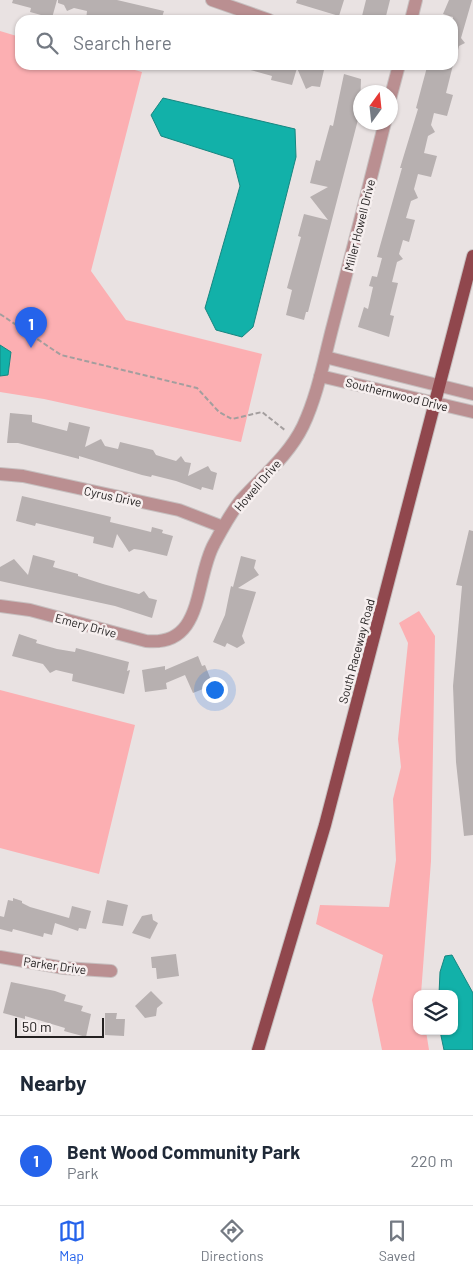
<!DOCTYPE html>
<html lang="en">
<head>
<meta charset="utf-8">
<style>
  :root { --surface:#fff; --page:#f6f6f7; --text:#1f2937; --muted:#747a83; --line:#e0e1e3; --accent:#2563eb }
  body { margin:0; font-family:Barlow,sans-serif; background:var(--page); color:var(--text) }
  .controls { position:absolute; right:15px; bottom:15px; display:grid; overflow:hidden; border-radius:10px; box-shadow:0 1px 4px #0004 }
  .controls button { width:45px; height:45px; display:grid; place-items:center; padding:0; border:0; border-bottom:1px solid var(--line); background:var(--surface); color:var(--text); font:25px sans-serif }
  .compass { position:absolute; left:353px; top:85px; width:45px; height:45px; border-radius:50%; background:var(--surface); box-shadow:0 1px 4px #0004; rotate:15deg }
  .scale { position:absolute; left:15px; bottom:12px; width:89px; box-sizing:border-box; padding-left:5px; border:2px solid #242121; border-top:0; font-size:14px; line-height:18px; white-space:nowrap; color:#242121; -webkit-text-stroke:4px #f6efef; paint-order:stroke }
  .you { position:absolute; left:214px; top:689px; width:18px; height:18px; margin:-12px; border:4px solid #fff; border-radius:50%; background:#1a73e8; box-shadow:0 0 0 8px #1a73e833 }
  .badge { display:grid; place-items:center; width:32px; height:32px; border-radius:50%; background:var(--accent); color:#fff; font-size:16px; font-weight:700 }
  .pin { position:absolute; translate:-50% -41px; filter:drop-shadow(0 1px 2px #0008) }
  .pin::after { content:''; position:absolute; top:26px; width:18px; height:15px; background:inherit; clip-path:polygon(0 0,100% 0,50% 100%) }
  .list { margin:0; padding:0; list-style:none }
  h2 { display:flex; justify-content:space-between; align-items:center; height:65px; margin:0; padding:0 20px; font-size:21px }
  h2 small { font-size:16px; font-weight:400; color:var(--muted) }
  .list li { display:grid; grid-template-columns:32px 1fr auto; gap:15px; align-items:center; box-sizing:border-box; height:90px; padding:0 20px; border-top:1px solid var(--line) }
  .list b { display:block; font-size:19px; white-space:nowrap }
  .list p { margin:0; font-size:16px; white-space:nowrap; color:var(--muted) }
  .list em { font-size:16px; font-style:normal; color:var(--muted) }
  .icon { flex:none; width:28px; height:28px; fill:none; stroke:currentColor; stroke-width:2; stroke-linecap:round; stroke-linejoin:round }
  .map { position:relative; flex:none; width:473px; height:1050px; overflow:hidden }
  .search { position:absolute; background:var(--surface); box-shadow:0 1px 4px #0004; left:15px; right:15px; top:15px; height:55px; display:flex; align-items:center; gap:12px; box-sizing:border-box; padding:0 18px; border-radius:15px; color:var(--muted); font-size:19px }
  .sheet { height:155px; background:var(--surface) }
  nav { display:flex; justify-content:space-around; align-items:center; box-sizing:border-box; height:70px; border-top:1px solid var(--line); background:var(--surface); font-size:14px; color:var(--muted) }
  nav a { display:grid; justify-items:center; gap:2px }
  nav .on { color:var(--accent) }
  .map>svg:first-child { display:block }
  .green { fill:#fcafb2 }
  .water { fill:#12b1a9; stroke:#178680 }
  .building { fill:#b7b0b0 }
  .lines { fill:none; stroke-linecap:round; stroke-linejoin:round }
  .minor-casing { stroke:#c6bfbf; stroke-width:14 }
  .major-casing { stroke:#c6bfbf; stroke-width:14 }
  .path { stroke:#a39e9e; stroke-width:2; stroke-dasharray:5 2.5; stroke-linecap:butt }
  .minor { stroke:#ba8f91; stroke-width:12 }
  .major { stroke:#90474d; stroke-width:12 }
  .labels { text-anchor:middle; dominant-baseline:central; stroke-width:5; stroke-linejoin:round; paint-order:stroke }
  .street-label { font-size:12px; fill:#242121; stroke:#f6efef }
</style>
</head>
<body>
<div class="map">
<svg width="473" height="1050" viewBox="0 0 473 1050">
  <rect width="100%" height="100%" fill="#e9e2e2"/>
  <path class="green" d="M0,31l20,6v28h97l25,7 -51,199 35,49 136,34 -21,88 -197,-43 -44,-7v-16l8,-1 3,-23 -11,-7z
    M419,611l16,25 -4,225 -10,133h-4v37h9l3,19h-47l-10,-50 11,-45 -67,-31 4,-19 69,2 7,-47 -3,-61 8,-32 -3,-28 10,-96 -9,-20z
    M0,690l135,35 -36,149 -99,-26z"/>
  <path class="water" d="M163,98l132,31 1,28 -43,170 -11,10 -26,-7 -11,-22 35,-122 -7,-27 -72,-23 -10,-21z
    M0,345l11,7 -3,23 -8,1z
    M452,955l21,38v57h-29l-4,-19h14v-37h-15l1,-22 5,-16z"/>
  <path class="building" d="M13,0h44l-5,18 -22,-6 1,-4 -19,-5z
    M58,0h59l47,11 -3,9h-75l1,-9 -13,-3 -7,3 -3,-6 -6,-2z
    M297,0h47l-5,16 -43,-13z
    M366,0h24l-5,20h-24z
    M449,0h23l-11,38 4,5 -6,3 -3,12 -3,-1v-40l-10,-3z
    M243,65h71l-1,3 11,2 -4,17 -8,-1 -6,3 -9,-21 -5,17 -21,-5 1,-4 -29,-8z
    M429,65h24l-7,28 7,2 -6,21 -13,-3 -3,12 4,7 -7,4 -4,17 13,3 -6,21 -13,-3 -4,15 4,9 -7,3 -5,17 9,2 -6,22 -6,-2 -4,14 4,5 -6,3 -5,20 6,1 -8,32 4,1 -5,21 -31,-10 6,-20 4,2 5,-22 -4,-1 3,-10 5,1 5,-19 -5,-1 3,-11 22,-78h-2l18,-59 -2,-1 11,-41z
    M344,74l17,5 -1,33 -52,200h-2l-2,8 -18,-5 6,-25 -5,-2 14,-51 -3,-1 6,-22 24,6 -18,-23 18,-10 -18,-4 6,-23 4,1 10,-36 3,1z
    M10,413l22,2v7l35,9 2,-9 21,5 -5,20 16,-8 4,7 13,3 2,-7 33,8 3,5 20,6 5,-5 4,6 6,1 -3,13 20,-10 3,5 6,2 -4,17 -11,-3 -1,3 -25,-9 -24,-6 -1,2 -9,-2 -63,-19v3l-61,-16h-11z
    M22,496l89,21 -1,5 25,6 16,4 1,-5 11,3 -1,3 11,3 -6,20 -26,-6 -7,-1 -5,3 -12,-18 -4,14 -20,-5 1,-6 -58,-14 -1,3 -19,-5z
    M469,530l4,1v304l-9,1 -8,-74 -3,-76 9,-100 -6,-1z
    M33,555l22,6 -2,6 25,7v2l25,8 36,10 5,-3 5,7 8,2 -5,18 -37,-12 -115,-25v-14l14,-8 14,16z
    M241,556l15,4 -2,8 5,7 -21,13 18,4 -14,44 3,7 -8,5 -10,-5 -2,4 -12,-5 12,-27 6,-29 2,1z
    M19,634l18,6 -1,3 21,6 18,3 1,-4 53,14 -2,9 3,-1 -6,24 -52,-13 1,-7 -17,-4 -6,3 -7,-9 -31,-8z
    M198,656l4,10 3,-1 8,20 -20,8 -8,-18 -19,8 1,6 -22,3 -3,-22 23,-4v4z
    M13,898l9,3v2l8,4 39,11 3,-12 19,5 -5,18 -7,-1 -1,3 -23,-8 -3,12 -8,-2 -1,4 -30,-8 -1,3 -12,-3v-13l4,1 4,-17 5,1z
    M107,900l21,5 -5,21 -21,-3z
    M152,914l1,6 5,3 -8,16 -18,-6 10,-17z
    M176,954l3,22 -22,3 -1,-11h-4l-1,-11z
    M11,982l44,9 11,4 -2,6 19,5 -2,5 10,3 -5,23 -22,-6 1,-3 -40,-12v3l-22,-6z
    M151,991l12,12 -6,5 -1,8 -11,2 -10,-12z
    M105,1013h12l-1,6h9l-1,17 -19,-1z"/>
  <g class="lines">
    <defs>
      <path id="minor" d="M212,0l57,20
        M411,20l5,-20
        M390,99l9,-34
        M325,357l148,37
        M320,376l153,36
        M0,474l23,2 156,34 44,17
        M0,606l30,4 116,31c59,6 48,-61 68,-97 8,-15 17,-32 28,-45 21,-23 47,-44 61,-73 15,-32 21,-67 30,-101 18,-68 35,-135 52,-203
        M0,957l64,11 47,3"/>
      <path id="major" d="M258,1050l67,-225 148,-569"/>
    </defs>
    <use href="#minor" class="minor-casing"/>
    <use href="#major" class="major-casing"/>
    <path class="path" d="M0,314l61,41 136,33 22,24 13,7 30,-7 24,19"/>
    <use href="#minor" class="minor"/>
    <use href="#major" class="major"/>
  </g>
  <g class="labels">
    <g class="street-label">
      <text transform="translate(359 225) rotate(-76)">Miller Howell Drive</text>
      <text transform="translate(397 394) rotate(14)">Southernwood Drive</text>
      <text transform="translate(257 485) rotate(-49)">Howell Drive</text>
      <text transform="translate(113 496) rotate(12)">Cyrus Drive</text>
      <text transform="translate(86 625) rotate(15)">Emery Drive</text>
      <text transform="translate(356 651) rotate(-75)">South Raceway Road</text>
      <text transform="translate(55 965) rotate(8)">Parker Drive</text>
    </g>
  </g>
</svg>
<div class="controls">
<button><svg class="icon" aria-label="layers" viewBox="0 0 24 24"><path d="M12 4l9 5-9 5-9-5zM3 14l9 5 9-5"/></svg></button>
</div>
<svg class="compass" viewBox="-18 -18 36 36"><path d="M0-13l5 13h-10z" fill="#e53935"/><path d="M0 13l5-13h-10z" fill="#747a83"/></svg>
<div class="scale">50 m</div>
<div class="you"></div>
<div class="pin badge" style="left:31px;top:348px">1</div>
<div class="search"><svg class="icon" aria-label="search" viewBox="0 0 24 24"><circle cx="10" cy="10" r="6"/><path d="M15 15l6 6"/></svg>Search here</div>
</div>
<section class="sheet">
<h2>Nearby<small></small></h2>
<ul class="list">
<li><span class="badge">1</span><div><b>Bent Wood Community Park</b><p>Park</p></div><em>220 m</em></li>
</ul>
</section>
<nav>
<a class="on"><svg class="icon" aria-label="map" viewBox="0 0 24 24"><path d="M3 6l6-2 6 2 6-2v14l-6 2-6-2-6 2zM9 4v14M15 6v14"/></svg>Map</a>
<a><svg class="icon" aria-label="directions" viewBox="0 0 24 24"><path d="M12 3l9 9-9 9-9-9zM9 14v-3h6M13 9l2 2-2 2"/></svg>Directions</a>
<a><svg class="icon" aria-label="saved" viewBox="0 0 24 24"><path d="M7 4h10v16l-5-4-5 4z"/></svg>Saved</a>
</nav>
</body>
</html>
